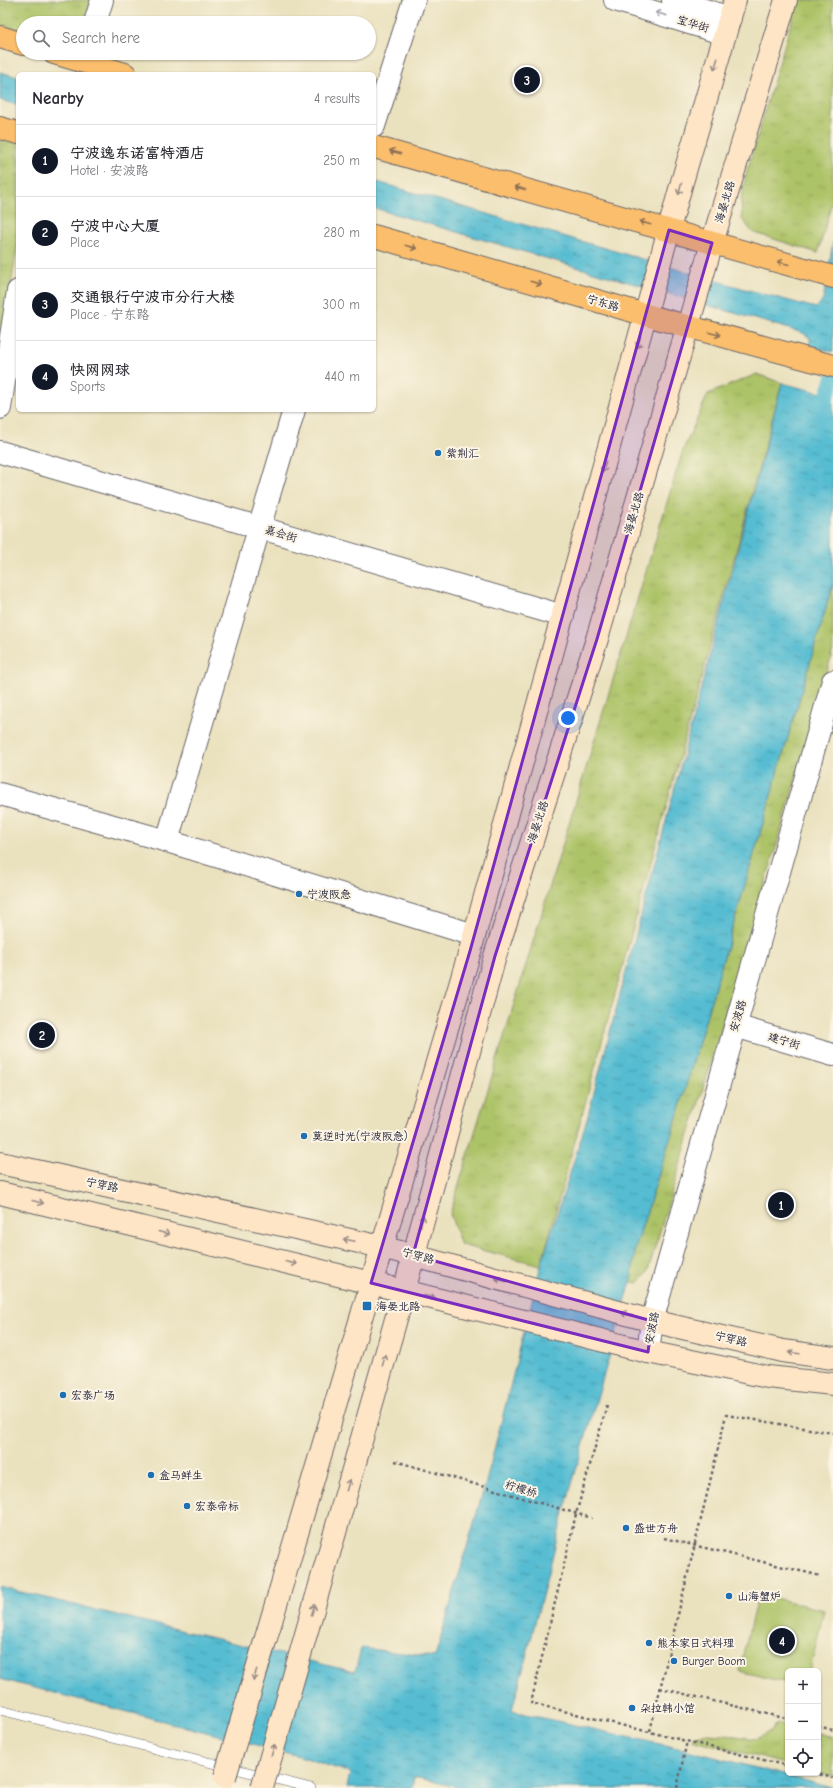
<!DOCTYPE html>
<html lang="en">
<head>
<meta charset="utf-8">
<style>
  :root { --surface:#fff; --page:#f2f2f3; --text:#2b2b33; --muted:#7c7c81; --line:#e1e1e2; --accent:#111827 }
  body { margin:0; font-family:"Comic Neue","LXGW WenKai TC",sans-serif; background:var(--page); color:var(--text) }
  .controls { position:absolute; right:12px; bottom:12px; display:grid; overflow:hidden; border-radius:6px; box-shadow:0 1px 3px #0004 }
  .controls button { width:36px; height:36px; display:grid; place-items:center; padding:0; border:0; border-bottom:1px solid var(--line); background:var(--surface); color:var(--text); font:20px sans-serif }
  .you { position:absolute; left:568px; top:718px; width:14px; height:14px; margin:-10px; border:3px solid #fff; border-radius:50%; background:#1a73e8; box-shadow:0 0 0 6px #1a73e833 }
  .badge { display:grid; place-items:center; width:26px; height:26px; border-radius:50%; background:var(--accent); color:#fff; font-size:13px; font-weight:700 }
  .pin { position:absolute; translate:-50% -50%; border:2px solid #fff; box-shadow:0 1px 4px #0006 }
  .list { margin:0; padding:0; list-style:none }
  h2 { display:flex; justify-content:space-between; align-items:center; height:52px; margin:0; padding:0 16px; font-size:17px }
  h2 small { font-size:13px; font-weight:400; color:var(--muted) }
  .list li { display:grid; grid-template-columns:26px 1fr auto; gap:12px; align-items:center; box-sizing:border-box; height:72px; padding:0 16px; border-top:1px solid var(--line) }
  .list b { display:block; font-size:15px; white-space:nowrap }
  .list p { margin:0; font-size:13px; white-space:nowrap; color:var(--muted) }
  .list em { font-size:13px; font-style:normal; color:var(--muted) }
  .icon { flex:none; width:22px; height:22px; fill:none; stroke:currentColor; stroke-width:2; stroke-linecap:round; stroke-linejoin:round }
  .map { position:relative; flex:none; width:833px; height:1788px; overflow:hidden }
  .search { position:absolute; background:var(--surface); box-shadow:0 1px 3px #0004; left:16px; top:16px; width:360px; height:44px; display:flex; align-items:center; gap:10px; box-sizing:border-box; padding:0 14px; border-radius:22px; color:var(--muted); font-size:15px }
  .panel { position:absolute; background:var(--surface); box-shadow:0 1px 3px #0004; left:16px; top:72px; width:360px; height:340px; border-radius:6px }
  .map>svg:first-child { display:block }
  .grass { fill:url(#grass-tufts); stroke:#687252 }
  .pitch { fill:#adc368; stroke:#687252 }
  .water { fill:url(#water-ripples); stroke:#3b6f86 }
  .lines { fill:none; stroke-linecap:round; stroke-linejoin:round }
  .canal { stroke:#54bcd1; stroke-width:15 }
  .service-casing { stroke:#686569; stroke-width:10 }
  .tertiary-casing { stroke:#686569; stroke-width:24 }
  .secondary-casing { stroke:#686569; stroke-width:24 }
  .primary-casing { stroke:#686569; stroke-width:24 }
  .path { stroke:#686569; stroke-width:2.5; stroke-dasharray:3 3; stroke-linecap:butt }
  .service { stroke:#fff; stroke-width:9 }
  .tertiary { stroke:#fff; stroke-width:22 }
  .secondary { stroke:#fde5c5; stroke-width:22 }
  .primary { stroke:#fabe6d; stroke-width:22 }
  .secondary-bridge-casing { stroke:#686569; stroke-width:24; stroke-linecap:butt }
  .secondary-bridge { stroke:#fde5c5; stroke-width:22 }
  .oneway { stroke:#9c9ca7 }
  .oneway2 { stroke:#9a8d87 }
  .oneway3 { stroke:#8e7054 }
  .marked { fill:#7b2cbf; fill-opacity:0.2; stroke:#7b2cbf; stroke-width:3; stroke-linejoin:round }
  .poi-dot { fill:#1f6fb2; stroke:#fcf5e5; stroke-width:1.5 }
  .labels { text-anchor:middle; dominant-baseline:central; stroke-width:4; stroke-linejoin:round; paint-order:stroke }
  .street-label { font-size:11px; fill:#22223b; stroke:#fcf5e5 }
  .poi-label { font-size:11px; fill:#22223b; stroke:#fcf5e5; text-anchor:start }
</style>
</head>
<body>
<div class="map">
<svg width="833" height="1788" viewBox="0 0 833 1788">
  <defs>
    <pattern id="grass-tufts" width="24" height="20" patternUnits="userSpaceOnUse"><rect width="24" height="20" fill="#adc368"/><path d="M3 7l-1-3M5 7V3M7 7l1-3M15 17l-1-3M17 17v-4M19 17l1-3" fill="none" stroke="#95a75b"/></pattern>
    <pattern id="water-ripples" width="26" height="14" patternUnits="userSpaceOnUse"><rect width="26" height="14" fill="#54bcd1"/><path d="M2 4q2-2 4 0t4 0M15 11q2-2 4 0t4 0" fill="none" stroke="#4598ab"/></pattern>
  </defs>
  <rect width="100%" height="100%" fill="#fcf5e5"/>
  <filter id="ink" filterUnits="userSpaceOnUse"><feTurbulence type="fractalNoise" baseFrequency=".025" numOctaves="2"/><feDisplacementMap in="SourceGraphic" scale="8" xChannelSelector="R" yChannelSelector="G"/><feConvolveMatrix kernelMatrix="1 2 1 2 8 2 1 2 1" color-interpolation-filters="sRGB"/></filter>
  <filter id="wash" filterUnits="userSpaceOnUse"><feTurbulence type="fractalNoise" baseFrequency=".012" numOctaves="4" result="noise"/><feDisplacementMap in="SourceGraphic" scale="16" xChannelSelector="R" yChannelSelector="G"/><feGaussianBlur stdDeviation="0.9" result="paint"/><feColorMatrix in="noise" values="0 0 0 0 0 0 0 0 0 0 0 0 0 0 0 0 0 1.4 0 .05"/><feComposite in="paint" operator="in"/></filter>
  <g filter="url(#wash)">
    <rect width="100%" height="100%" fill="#eae1be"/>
    <path class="grass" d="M0,0h91l-7,23h-61v8l-23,-6z
      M798,0h35v198l-15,55 -66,-21 -10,-13 -1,-20 6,-28z
      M0,139l18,5v97l-18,113z
      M757,374l25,9 -241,882 -80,-20 -11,-31 233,-764 25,-56z
      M833,584v66l-53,184 -133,440 -9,9 -7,-1 5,-36 41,-129z
      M777,1723l11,3v39l-96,-26 3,-3 14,-2 26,2 22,3 15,-8z
      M818,1733l15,4v39l-15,-4z"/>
    <path class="pitch" d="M758,1594l66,16 -14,61h-22v12l-49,-12z"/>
    <path class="water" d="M0,72l18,5v28l-18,-5z
      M374,181l371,108 71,19 7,-8 10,-58v110l-23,-6v-8l-7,-5 -429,-125z
      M782,383l51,13v188l-156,533 -41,129 -5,36 -64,219 -55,210 179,40 142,37h-373l-46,-11 -2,11h-65l3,-15 -47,-16 -303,-78v-92l355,85 6,-24 74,9 52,-179 54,-213 46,-146z"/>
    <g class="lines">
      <path class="canal" d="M821,414l12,-35"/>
    </g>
  </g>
  <g filter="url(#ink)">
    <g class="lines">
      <defs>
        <path id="service" d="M0,1710l311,78"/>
        <path id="tertiary" d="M615,0l110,34
          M673,0l57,18
          M95,23l7,-23
          M374,126l40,-126
          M0,408l18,-117
          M0,452l563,164
          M0,794l167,47 307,94
          M167,841l127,-431
          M735,1026l98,29
          M648,1352l4,-31 181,-640"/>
        <path id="secondary" d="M0,1163l382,84 270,74 131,30 50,7
          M0,1193l404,98 244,61 120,25 65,7
          M266,1638l204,-687 212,-769 53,-182
          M302,1648l102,-357 91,-335 102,-317 115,-396 74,-243"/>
        <path id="primary" d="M0,37l23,7
          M54,53l71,21
          M0,128l18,5
          M374,147l459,130
          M374,236l272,79 187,51"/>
      </defs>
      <use href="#service" class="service-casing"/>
      <use href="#tertiary" class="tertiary-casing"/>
      <use href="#secondary" class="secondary-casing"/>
      <use href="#primary" class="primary-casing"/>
      <path class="path" d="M607,1405l-31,109 -45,189 257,63
        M395,1461l197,57
        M664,1538l157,38
        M660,1688l128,31
        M818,1726l15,4
        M650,1731l76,-316 107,18
        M814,1773l19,5
        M677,1788l10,-47"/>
      <use href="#service" class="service"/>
      <use href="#tertiary" class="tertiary"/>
      <use href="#secondary" class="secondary"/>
      <use href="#primary" class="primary"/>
      <defs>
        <path id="secondary-bridge" d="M225,1777l41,-139
          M262,1788l40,-140"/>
      </defs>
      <use href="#secondary-bridge" class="secondary-bridge-casing"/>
      <use href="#secondary-bridge" class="secondary-bridge"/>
    </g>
    <defs><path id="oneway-shaft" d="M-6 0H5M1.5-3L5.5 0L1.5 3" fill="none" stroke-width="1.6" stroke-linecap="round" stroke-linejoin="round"/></defs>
    <use class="oneway" href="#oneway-shaft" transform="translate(661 14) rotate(-163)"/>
    <g class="oneway2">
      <use href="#oneway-shaft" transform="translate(716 64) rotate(106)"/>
      <use href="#oneway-shaft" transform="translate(680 189) rotate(105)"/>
      <use href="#oneway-shaft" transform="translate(639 342) rotate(106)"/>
      <use href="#oneway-shaft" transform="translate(604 467) rotate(106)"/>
      <use href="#oneway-shaft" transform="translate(38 1202) rotate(14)"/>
      <use href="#oneway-shaft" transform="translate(422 1221) rotate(-75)"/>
      <use href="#oneway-shaft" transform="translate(164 1233) rotate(14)"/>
      <use href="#oneway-shaft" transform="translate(349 1240) rotate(-168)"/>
      <use href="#oneway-shaft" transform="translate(291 1263) rotate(14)"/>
      <use href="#oneway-shaft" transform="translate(501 1280) rotate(-164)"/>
      <use href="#oneway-shaft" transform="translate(430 1297) rotate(14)"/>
      <use href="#oneway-shaft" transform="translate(627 1314) rotate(-164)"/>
      <use href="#oneway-shaft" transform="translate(794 1353) rotate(-173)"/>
      <use href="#oneway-shaft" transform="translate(384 1360) rotate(-74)"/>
      <use href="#oneway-shaft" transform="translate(348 1485) rotate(-74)"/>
      <use href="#oneway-shaft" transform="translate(313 1610) rotate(-74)"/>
      <use href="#oneway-shaft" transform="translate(255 1675) rotate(107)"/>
      <use href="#oneway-shaft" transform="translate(273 1750) rotate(-74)"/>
    </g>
    <g class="oneway3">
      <use href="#oneway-shaft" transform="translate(395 152) rotate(-164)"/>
      <use href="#oneway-shaft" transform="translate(520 188) rotate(-164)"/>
      <use href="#oneway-shaft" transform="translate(645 223) rotate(-164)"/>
      <use href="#oneway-shaft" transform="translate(411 247) rotate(16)"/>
      <use href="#oneway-shaft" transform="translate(783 263) rotate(-165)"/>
      <use href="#oneway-shaft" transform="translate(536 283) rotate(16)"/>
      <use href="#oneway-shaft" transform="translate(715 334) rotate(15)"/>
    </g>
  </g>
  <path class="marked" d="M669,230l43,13 -115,396 -102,317 -82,299 239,66 -4,31 -277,-69 99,-332z"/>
  <g class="poi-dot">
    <circle cx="438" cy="453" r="4"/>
    <circle cx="299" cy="894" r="4"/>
    <circle cx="304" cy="1136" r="4"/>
    <rect x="362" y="1301" width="10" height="10" rx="2"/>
    <circle cx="63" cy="1395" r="4"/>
    <circle cx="151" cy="1475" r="4"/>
    <circle cx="187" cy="1506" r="4"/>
    <circle cx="626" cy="1528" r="4"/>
    <circle cx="729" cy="1596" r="4"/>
    <circle cx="649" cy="1643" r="4"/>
    <circle cx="674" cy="1661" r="4"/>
    <circle cx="632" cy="1708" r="4"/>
  </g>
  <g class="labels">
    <g class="street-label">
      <text transform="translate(693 24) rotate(17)">宝华街</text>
      <text transform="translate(725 202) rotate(-73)">海晏北路</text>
      <text transform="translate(603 303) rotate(16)">宁东路</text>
      <text transform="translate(634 513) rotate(-74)">海晏北路</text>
      <text transform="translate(281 534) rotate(16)">嘉会街</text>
      <text transform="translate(538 822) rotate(-72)">海晏北路</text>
      <text transform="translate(738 1016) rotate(-74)">安波路</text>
      <text transform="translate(784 1041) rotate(16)">建宁街</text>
      <text transform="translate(102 1185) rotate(12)">宁穿路</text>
      <text transform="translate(418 1256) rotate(15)">宁穿路</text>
      <text transform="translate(652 1328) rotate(-79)">安波路</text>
      <text transform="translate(731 1339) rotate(13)">宁穿路</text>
      <text transform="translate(521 1489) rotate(17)">柠檬桥</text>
    </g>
    <g class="poi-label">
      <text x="446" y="453">紫荆汇</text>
      <text x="307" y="894">宁波阪急</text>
      <text x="312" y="1136">莫逆时光(宁波阪急)</text>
      <text x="376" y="1306">海晏北路</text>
      <text x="71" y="1395">宏泰广场</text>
      <text x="159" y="1475">盒马鲜生</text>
      <text x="195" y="1506">宏泰帝标</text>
      <text x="634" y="1528">盛世方舟</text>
      <text x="737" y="1596">山海蟹炉</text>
      <text x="657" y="1643">熊本家日式料理</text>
      <text x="682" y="1661">Burger Boom</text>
      <text x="640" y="1708">朵拉韩小馆</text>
    </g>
  </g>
</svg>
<div class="controls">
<button>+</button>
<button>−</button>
<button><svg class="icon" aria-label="locate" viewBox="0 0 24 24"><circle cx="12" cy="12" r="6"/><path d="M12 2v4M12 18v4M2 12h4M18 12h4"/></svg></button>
</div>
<div class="you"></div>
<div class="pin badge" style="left:781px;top:1205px">1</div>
<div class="pin badge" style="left:42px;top:1035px">2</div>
<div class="pin badge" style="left:527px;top:80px">3</div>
<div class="pin badge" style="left:782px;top:1641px">4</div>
<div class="search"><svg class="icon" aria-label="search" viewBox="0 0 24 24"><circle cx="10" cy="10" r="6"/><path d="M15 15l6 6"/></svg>Search here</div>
<section class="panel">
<h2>Nearby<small>4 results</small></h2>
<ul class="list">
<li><span class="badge">1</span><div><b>宁波逸东诺富特酒店</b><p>Hotel · 安波路</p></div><em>250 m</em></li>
<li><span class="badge">2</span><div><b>宁波中心大厦</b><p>Place</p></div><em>280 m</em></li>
<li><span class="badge">3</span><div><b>交通银行宁波市分行大楼</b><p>Place · 宁东路</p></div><em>300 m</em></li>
<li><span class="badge">4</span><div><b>快网网球</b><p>Sports</p></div><em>440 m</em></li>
</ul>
</section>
</div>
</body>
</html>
